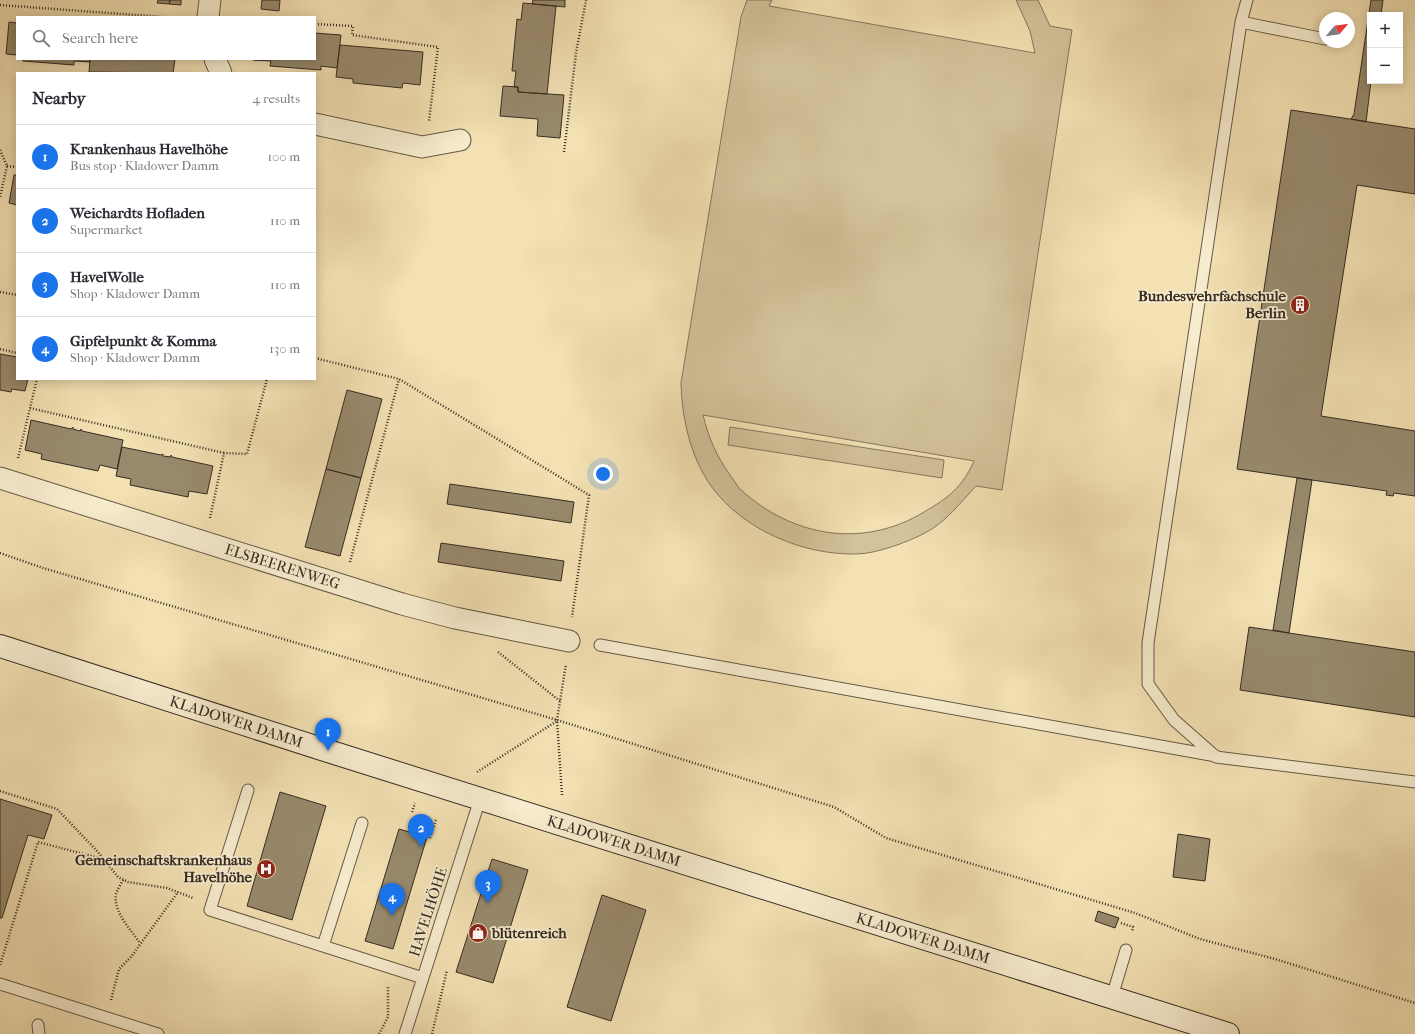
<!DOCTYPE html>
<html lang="en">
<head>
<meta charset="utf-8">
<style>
  :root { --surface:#fff; --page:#f7f7f7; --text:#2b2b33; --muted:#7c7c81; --line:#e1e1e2; --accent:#1a73e8 }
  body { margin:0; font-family:"IM FELL French Canon",serif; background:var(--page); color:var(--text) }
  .controls { position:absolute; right:12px; top:12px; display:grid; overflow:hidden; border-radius:0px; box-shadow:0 2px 10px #0003 }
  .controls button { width:36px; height:36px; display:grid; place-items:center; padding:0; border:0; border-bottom:1px solid var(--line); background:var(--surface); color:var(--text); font:20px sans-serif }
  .compass { position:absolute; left:1319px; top:12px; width:36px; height:36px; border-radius:50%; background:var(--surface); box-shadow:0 2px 10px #0003; rotate:61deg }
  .you { position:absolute; left:603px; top:474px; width:14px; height:14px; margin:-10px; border:3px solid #fff; border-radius:50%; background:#1a73e8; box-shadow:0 0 0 6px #1a73e833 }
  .badge { display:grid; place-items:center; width:26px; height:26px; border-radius:50%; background:var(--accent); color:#fff; font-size:13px; font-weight:700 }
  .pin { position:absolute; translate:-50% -33px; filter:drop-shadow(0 1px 2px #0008) }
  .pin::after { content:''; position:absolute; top:21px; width:14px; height:12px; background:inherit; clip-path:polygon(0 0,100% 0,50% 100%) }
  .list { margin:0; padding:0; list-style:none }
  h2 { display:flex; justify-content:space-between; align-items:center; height:52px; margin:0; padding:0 16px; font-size:17px }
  h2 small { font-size:13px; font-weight:400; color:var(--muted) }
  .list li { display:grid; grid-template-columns:26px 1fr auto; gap:12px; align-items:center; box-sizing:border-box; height:64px; padding:0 16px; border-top:1px solid var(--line) }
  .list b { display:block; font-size:15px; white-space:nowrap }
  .list p { margin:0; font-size:13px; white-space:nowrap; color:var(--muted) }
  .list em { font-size:13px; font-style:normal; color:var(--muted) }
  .icon { flex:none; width:22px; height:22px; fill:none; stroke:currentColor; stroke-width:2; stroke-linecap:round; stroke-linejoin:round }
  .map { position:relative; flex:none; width:1415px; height:1034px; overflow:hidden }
  .search { position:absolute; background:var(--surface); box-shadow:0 2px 10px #0003; left:16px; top:16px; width:300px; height:44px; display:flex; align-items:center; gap:10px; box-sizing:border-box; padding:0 14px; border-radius:0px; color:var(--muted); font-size:15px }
  .panel { position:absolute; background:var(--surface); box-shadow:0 2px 10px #0003; left:16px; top:72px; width:300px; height:308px; border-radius:0px }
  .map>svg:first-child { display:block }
  .green { fill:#d3c29a; stroke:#84775e; fill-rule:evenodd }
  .building { fill:#988a6d; stroke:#362c22 }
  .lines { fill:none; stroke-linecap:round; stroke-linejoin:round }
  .service-casing { stroke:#655946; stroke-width:13 }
  .minor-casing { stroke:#655946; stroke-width:23 }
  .secondary-casing { stroke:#362c22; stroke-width:24 }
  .path { stroke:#362c22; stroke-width:2.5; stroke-dasharray:1 2; stroke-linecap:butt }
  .service { stroke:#f7ecce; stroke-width:11 }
  .minor { stroke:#f7ecce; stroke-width:21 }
  .secondary { stroke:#f7ecce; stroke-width:22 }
  .labels { text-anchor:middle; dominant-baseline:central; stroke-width:3.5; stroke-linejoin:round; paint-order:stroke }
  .poi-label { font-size:15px; font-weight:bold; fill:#362c22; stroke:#f7ecce; text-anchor:end }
  .street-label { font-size:15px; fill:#362c22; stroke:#f7ecce }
</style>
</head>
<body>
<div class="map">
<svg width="1415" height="1034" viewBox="0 0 1415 1034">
  <rect width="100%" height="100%" fill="#f3e1b3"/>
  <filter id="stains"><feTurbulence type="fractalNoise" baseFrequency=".005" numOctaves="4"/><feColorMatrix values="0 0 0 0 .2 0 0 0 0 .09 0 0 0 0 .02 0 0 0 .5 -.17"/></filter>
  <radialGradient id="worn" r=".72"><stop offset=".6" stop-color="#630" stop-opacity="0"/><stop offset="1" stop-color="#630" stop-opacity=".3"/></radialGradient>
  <path class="green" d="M747,0h25l-3,6 266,47 -5,-22 -14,-31h22l12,26 22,4 -70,460 -26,-4c-16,17 -30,36 -51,47 -17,9 -49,21 -69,21 -53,1 -113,-24 -145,-68 -21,-30 -29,-68 -30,-103l60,-366zM703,415l271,46c-12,27 -26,37 -50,51 -61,37 -131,25 -183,-22 -4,-4 -7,-10 -11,-15 -14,-20 -21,-36 -27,-60z
    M730,427l214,33 -2,18 -214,-33z"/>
  <path class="building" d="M158,0h12l-1,4 -12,-1z
    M170,0h11v5l-12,-1z
    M262,0h18l-1,11 -18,-2z
    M533,0h32v7l-33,-3z
    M1371,0h12l-2,15h-11l1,66 -5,41 -15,-3 3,-5z
    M523,3l33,3 -9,88 -29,-2v-5h-4l2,-16h-4l5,-52 4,1z
    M9,22l8,1v32l-11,-1z
    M315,33l26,2 -4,33 -16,-2v4l-51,-4 1,-5 -18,-1 62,-1z
    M340,45l83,7 -3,33 -17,-2 -1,5 -49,-5v-4l-17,-2z
    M23,59h67v3l-16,-1v4l-51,-4z
    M90,59h85l-2,14 -84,-1z
    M503,86l15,1v5l46,3 -4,43 -23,-2 1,-17 -38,-3z
    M1291,110l124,19v65l-58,-9 -36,231 94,15v65l-21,-3 -1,3 -7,-1 1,-4 -150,-22z
    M14,175h3v30l-8,-2z
    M0,354l17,3v22h11l-3,12 -13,-2 -1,3 -11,-2z
    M347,390l35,9 -21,79 -35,-9z
    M31,420l40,9 2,-2v2l7,2 1,-2 1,2 41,9 -6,29 -17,-4 -2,6 -57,-12 1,-5 -17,-4z
    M122,447l39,8 2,-1v2l8,1v-2l1,2 41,9 -6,28 -18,-3 -1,6 -58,-12 1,-6 -15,-3z
    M326,469l35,9 -21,78 -35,-9z
    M1297,478l15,2 -23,153 -16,-3z
    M450,484l124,18 -3,21 -124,-19z
    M441,543l123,18 -3,20 -123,-19z
    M1249,627l166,25v65l-175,-27z
    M280,792l46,14 -34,114 -45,-14z
    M0,799l52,16 -8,24 -16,-4 -26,83h-2z
    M399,829l28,8 -34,112 -28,-8z
    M1178,834l32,5 -5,42 -32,-4z
    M492,859l36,11 -35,113 -37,-11z
    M602,895l44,15 -35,111 -44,-14z
    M1098,911l21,7 -4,10 -20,-7z"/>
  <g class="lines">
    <defs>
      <path id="service" d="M1247,0l-6,22 -93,621v41l26,36 42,37 199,25
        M1241,22l84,17
        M600,645l616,111
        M248,790l-38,120 213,68
        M323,946l39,-123
        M0,984l158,50
        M1112,997l14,-47
        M38,1025l1,9
        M405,1034l75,-235"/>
      <g id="minor">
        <path d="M208,17l2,-17"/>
        <path d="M215,59l6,14"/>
        <path d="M315,124l107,23 38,-7"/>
        <path id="s1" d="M0,478l402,126 53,14 114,23"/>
      </g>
      <g id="secondary">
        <path id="s2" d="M0,646l328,105 900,283"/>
      </g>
    </defs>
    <use href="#service" class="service-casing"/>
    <use href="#minor" class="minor-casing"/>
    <use href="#secondary" class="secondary-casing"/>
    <path class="path" d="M0,5l163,12
      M315,24l38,2 -1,9 86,12 -9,74
      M0,150l7,16 -7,31
      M564,152l12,-99 10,-53
      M7,166l10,1
      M0,292l17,3
      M0,349l17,4
      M315,358l84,21 190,116 -17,122
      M30,408l194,45
      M18,458l19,-79
      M210,518l14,-65 23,1 20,-75
      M0,553l43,15 514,152 277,87 52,31 249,75 65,26 75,20 140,44
      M350,562l49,-183
      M498,652l62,49
      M477,772l80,-51
      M0,791l57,18 40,42 21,26 10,5 39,6 26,10
      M562,795l-5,-75 9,-56
      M412,812l3,-9
      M430,838l6,-18
      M123,880c-2,4 -6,10 -7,14 -3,18 15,36 24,49
      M1121,923l12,4 -1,5
      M0,965l38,-123 65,17
      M111,1000l8,-31 12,-12 47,-65
      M379,1034l9,-17v-31
      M432,1034l15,-64"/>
    <use href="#service" class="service"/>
    <use href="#minor" class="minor"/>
    <use href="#secondary" class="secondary"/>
  </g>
  <defs>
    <symbol id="building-disc" viewBox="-11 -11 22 22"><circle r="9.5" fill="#8f2418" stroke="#f7ecce"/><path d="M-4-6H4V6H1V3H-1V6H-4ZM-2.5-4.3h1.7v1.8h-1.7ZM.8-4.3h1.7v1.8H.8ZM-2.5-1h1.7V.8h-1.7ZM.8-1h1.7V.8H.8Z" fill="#fff"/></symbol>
    <symbol id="hospital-disc" viewBox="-11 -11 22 22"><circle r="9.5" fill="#8f2418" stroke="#f7ecce"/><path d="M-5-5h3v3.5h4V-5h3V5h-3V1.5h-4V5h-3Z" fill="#fff"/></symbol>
    <symbol id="shop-disc" viewBox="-11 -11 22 22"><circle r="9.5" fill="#8f2418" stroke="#f7ecce"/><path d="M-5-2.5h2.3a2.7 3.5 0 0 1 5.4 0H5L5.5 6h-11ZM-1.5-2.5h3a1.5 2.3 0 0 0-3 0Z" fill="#fff"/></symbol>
  </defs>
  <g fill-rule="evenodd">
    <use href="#building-disc" x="1289" y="294" width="22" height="22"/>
    <use href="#hospital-disc" x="255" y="858" width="22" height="22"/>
    <use href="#shop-disc" x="467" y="922" width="22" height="22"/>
  </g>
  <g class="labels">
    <g class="poi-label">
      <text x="1286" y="296">Bundeswehrfachschule<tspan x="1286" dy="17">Berlin</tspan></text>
      <text x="252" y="860">Gemeinschaftskrankenhaus<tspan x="252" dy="17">Havelhöhe</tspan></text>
      <text x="492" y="933" text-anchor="start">blütenreich</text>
    </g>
    <g class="street-label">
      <text stroke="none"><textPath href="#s1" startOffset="296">ELSBEERENWEG</textPath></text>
      <text stroke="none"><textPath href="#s2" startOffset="248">KLADOWER DAMM</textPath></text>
      <text stroke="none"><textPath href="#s2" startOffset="644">KLADOWER DAMM</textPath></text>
      <text transform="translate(428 912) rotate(-72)">HAVELHÖHE</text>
      <text stroke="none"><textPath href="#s2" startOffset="968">KLADOWER DAMM</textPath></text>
    </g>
  </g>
  <rect width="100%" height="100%" filter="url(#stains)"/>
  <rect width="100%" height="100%" fill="url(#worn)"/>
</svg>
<div class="controls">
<button>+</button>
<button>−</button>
</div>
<svg class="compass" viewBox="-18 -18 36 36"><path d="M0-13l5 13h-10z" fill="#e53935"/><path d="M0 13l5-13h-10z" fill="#7c7c81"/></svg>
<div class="you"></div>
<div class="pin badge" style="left:328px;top:751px">1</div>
<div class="pin badge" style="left:421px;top:847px">2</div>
<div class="pin badge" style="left:488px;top:903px">3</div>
<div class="pin badge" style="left:392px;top:916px">4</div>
<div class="search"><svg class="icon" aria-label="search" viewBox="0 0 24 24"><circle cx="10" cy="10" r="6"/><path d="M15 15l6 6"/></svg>Search here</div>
<section class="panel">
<h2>Nearby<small>4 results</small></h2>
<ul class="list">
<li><span class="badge">1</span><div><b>Krankenhaus Havelhöhe</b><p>Bus stop · Kladower Damm</p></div><em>100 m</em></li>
<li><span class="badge">2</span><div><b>Weichardts Hofladen</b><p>Supermarket</p></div><em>110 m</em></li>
<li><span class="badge">3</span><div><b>HavelWolle</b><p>Shop · Kladower Damm</p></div><em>110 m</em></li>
<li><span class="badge">4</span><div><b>Gipfelpunkt &amp; Komma</b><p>Shop · Kladower Damm</p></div><em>130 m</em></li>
</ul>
</section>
</div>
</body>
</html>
